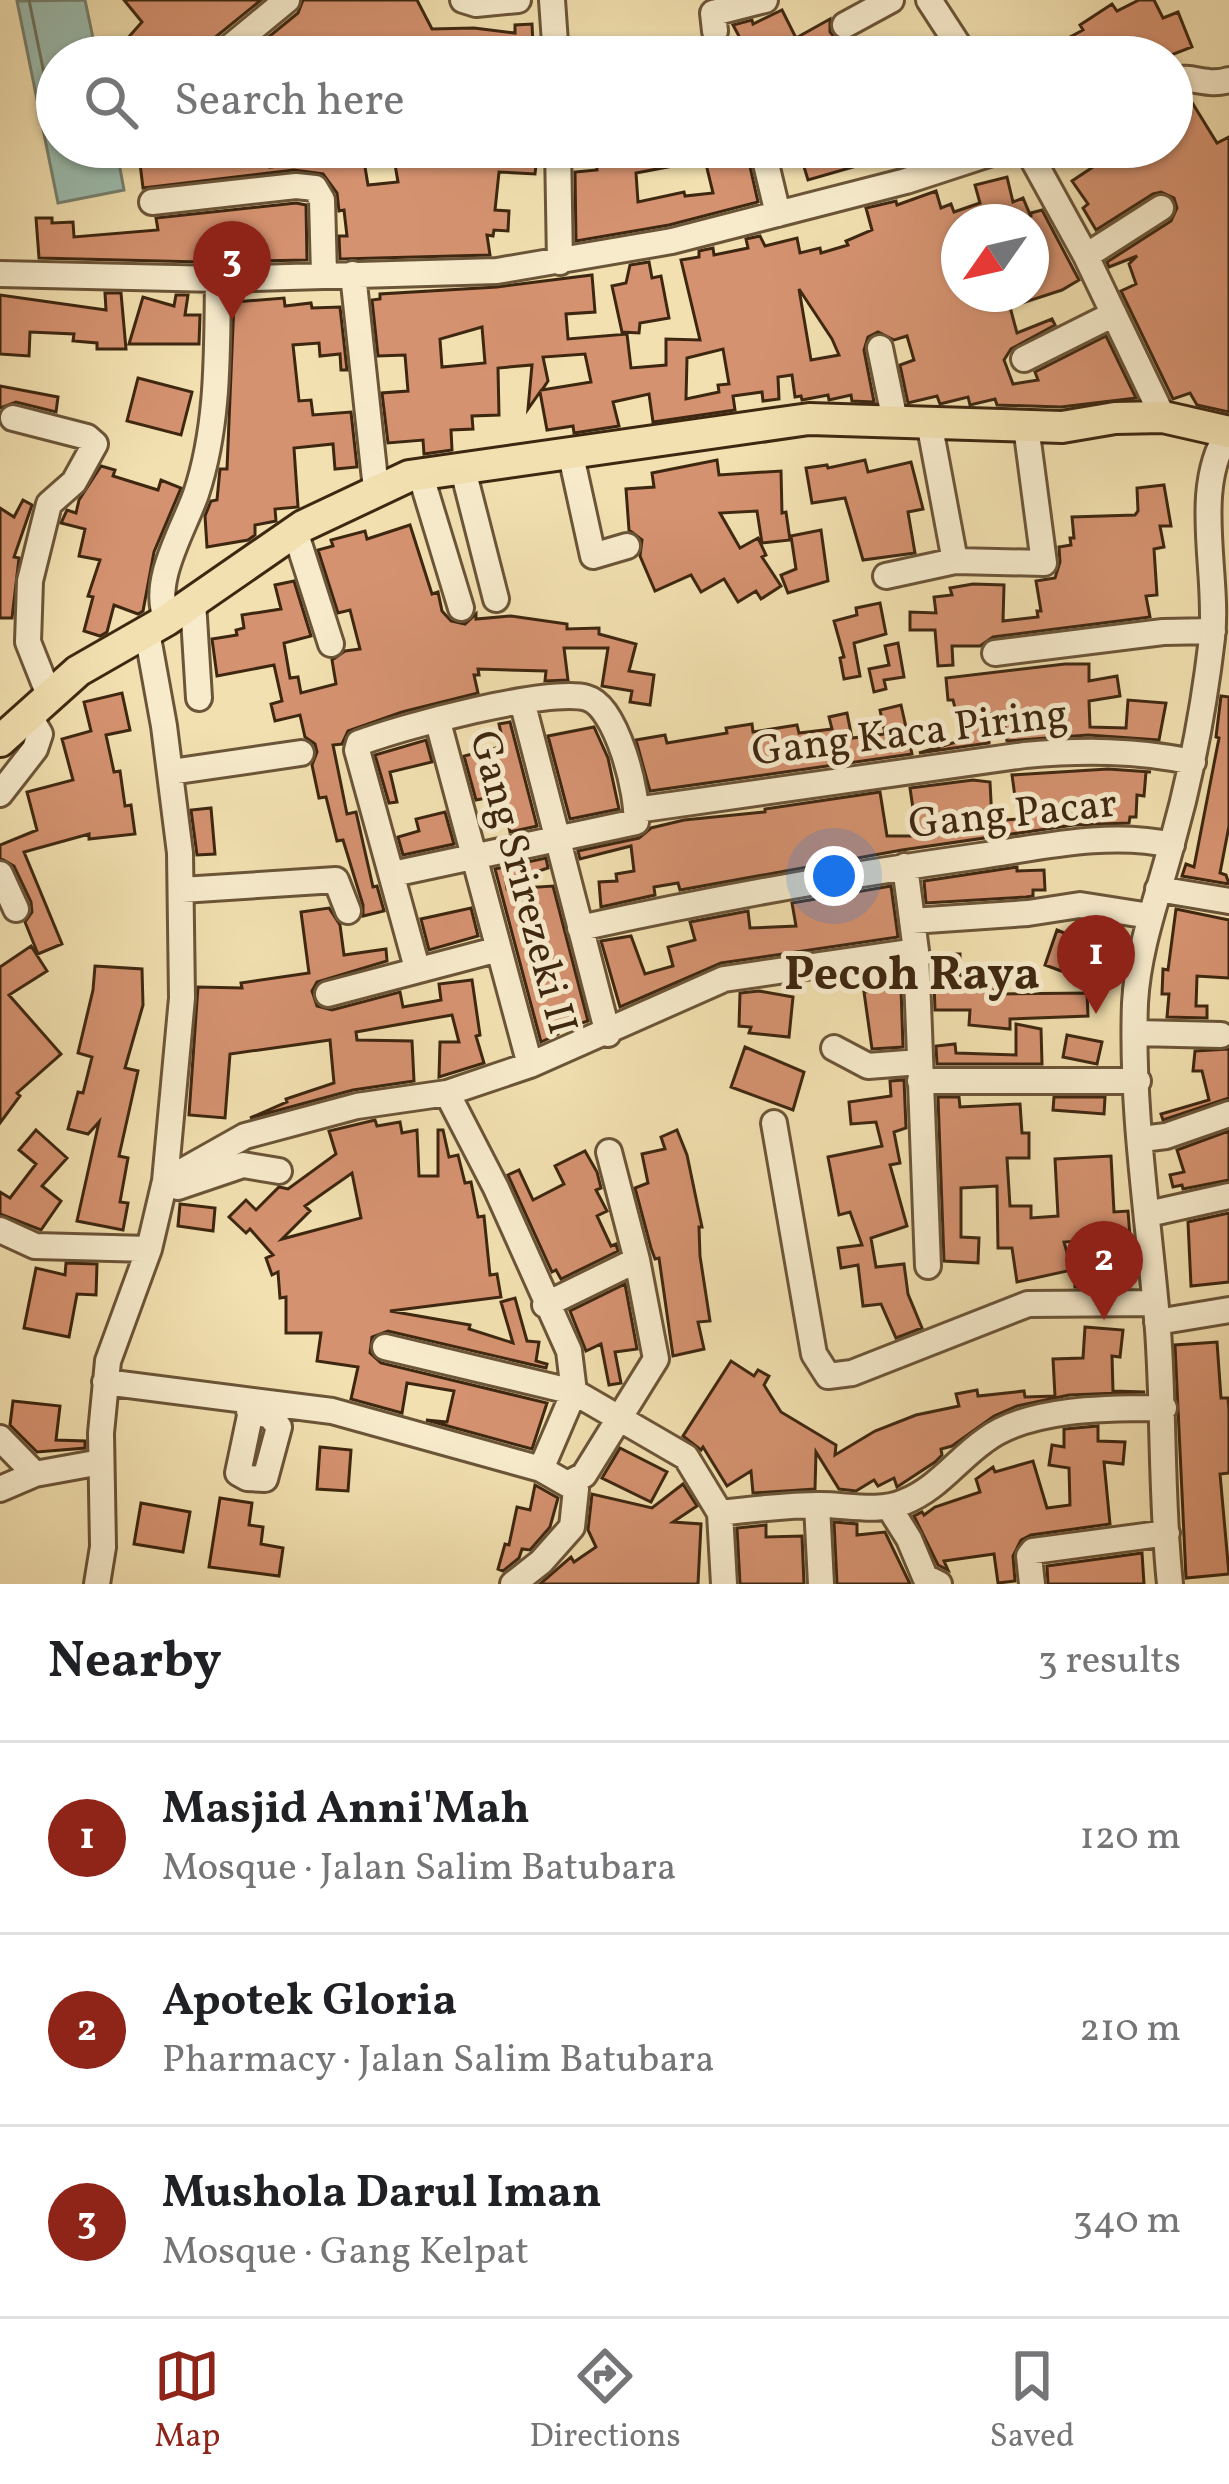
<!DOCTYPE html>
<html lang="en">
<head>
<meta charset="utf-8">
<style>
  :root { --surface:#fff; --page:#f2f2f2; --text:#202124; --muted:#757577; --line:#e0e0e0; --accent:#8f2418 }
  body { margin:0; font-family:Vollkorn,serif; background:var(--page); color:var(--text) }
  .compass { position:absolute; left:941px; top:204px; width:108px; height:108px; border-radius:50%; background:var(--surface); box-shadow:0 3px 9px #0004; rotate:236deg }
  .you { position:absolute; left:834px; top:876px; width:42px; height:42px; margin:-30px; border:9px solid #fff; border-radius:50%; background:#1a73e8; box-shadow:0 0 0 18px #1a73e833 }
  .badge { display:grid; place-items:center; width:78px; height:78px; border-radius:50%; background:var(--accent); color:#fff; font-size:39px; font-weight:700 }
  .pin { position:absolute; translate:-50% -99px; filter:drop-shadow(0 3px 6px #0008) }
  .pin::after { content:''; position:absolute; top:63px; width:42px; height:36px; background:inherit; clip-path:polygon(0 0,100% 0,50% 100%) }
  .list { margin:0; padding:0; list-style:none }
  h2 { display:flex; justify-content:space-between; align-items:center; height:156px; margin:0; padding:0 48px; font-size:51px }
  h2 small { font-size:39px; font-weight:400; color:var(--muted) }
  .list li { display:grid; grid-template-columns:78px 1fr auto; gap:36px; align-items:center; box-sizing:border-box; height:192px; padding:0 48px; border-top:3px solid var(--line) }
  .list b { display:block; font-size:45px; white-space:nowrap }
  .list p { margin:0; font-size:39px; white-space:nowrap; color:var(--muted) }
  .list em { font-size:39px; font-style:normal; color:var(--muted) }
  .icon { flex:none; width:66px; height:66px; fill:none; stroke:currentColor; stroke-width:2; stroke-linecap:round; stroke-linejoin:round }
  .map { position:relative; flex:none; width:1229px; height:1584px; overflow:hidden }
  .search { position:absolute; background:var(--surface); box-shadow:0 3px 9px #0004; left:36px; right:36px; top:36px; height:132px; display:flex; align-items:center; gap:30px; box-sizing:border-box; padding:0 42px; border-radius:66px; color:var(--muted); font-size:45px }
  .sheet { height:732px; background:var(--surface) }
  nav { display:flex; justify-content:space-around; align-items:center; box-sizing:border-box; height:168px; border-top:3px solid var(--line); background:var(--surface); font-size:33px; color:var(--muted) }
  nav a { display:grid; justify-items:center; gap:6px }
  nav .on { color:var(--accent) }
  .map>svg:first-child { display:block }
  .water { fill:#9bbdaf; stroke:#76816f; stroke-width:3 }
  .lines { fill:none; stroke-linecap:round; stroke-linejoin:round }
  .shore { stroke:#6c7260; stroke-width:3 }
  .building { fill:#d59270; stroke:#3e2710; stroke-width:3; fill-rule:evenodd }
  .minor-casing { stroke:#6b5538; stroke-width:30 }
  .major-casing { stroke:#3e2710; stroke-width:36 }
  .minor { stroke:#f7ebcc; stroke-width:24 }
  .major { stroke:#f2e0b0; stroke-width:30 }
  .labels { text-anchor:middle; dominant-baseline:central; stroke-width:10; stroke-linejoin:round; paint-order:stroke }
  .street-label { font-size:42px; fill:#3e2710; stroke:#f7ebcc }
  .quarter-label { font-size:48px; font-weight:bold; fill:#3e2710; stroke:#f7ebcc }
</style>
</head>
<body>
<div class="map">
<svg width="1229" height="1584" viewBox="0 0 1229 1584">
  <rect width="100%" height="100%" fill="#f2e0b0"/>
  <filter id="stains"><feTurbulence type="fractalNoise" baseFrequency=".00167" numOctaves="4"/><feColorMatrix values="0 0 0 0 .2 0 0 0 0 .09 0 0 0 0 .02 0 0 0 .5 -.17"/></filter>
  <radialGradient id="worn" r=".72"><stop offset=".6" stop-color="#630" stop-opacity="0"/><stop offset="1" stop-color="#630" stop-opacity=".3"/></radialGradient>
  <path class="water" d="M85,0l12,57h-40v90h59l8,43 -66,13 -41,-202z"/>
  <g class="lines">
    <path class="shore" d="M29,0l28,137"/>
  </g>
  <path class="building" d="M124,0h137l-54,44 -5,13h-91l31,-35z
    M303,0h114l15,29 42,-1 41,5v-8l17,-1 1,21 -35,2v6l-35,-1 2,5h-221l54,-44z
    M1139,0h15l9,18 15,-6 14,35 -26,10h-133l50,-27 -3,-5 32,-21 5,7z
    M782,10l14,28 34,-19v13l5,6 -15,9 6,10h-76l-17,-32 19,-5 1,4z
    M1181,95l7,1 29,47 12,-6v275l-32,-7 -7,-12 -17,6 -52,-108 15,-7 -7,-20 8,-8 -28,11 -2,-5 64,-41 6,-13 -3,-10 -13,-6 -8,2 -57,36 -13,-22 5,-4 -16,-23 51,-34h49v-51z
    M138,147h130l2,20 25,-3 -2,-17h51l6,15 14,-1 4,24 30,-3 -6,-35h146l-3,27 -36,-2 -4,38 14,1 -1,20 -14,-1 -1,6 -6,-1 3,20 -150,4 -1,-23h8l-3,-26 -5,1 -2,-18 -14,-19 -29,-4 -151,18z
    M595,147h145l6,2 12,53 -89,23 -93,16 -1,-69 22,-2zM705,160l8,33 -28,3 -1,-4 -46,10 -2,-29z
    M798,147h87l3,10 -80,23z
    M1007,177l6,25 10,-4 8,19v-4l11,-3 37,70 -17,10 -52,17 7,26 35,-14 3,6 -44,24 -7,11 9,24 25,-4 -3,-8 71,-36 30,62 -75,9 -64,-2 -2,-6 -25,6 -2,-8 -28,7 -3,-8 -29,7 -8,-38 14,-5 -7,-24 -13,4 -16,-8 -10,5 -4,13 10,52 -22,-1 -1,-6 -22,5 -1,-5 -26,5 -1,-4 -6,1 -3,-22 -14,2 1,22 -16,2 -1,-9 -29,4 2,14 -82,12 -4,-28 -36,8 6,24 -45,7 -1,-7 -26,4 -7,-38 -12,17 4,-44 -34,3 1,47 -27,1 1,13 -22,1 1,20 -28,4 -1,-14 -35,3 -6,-50 26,-2 -3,-36 -27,1 -6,-56 8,-1v-5l117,-7 95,-12 3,37 -29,2 2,25 59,-5 4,34 35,-3v-26l34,1 -19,-80 18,-3v-6l14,-3 1,7 34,-7 -2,-9 14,-3 5,10 32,-8 3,15 20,-5 1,5 27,-8 -2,-4 26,-11 -6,-22 30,-7 1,4 39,-14 5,17 10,-4 3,8 26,-9 -5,-18zM959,222h72v72h-72zM799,289l33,50 7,16 -28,5zM482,327l3,36 -43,4 -2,-28zM723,349l6,35 -11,1 1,7 -33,7 1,-41zM585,354l6,28 -49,8 6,-9 -5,-24z
    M296,203l10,2 1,55 -97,2 -5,-22h-3l-1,22 -162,-4 -3,-40h16v5l21,-1 1,15 84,-7 -2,-12z
    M649,262l3,16 9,-2 8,42 -29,5 -1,10 -17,-1 -10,-46 14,-3 4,-18z
    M105,293h16l5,56h-29v-6l-24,-2 1,-7 -44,-2 -1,24 -29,-2v-59l106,15z
    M176,295h12l-3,20h15l-1,29h-70l14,-47 31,9z
    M284,298l1,8 26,-3 1,5 28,-1 7,63h-6l-1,-16 -20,2 -1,-13 -26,2 6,56 12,-1 2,15 38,-3 6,55 -22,2 -2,-25 -39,4 4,59 -23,2 1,12 -21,4v10l-7,5 -41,7 -2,-31 6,-15 6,-1 3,-31h7l7,-167z
    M138,378l54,14 -11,43 -54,-14z
    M0,386l58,11 -2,15 -40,-10 -16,6z
    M717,460l2,15 62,-4 1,42 4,-1 4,28 -28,3 -5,-32 -37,2 20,35 18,-10 8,17 -4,2 19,29 -20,13 -5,-8 -18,11 -14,-23 -23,13 -10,-17 -36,16 -15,-35 2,-16 -13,-10 -3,-41 28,-2 -2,-14z
    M865,460l3,12 43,-10 12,47 -15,3 7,41 -52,7 -18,-62 -33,5 -6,-35 21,-3 1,3z
    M101,466l14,4 -2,6 45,14 3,-10 20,8 -27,64 -11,59 -5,3 -24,-9 -7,27 -7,4 -16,-5 9,-34 -5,-1 12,-36 -21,-4 6,-27 -24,-6 6,-13 9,3 3,-13z
    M1164,485l7,41h-11l4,21 -10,2 3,46 -11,1 4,21 -157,20 -13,9h-28l1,19 -15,1 -3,-36h-25v-18l26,1 -2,-16 18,-2 -2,-7 23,-4 31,1 -1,36 35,-4 -1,-6h4l-5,-30 19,-3 5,-16 -1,-15 12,-2 -1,-7h4l-2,-21 63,-2 3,-4 -1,-23z
    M23,500l9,5 -18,52 5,1 -7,60h-12v-110l14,9z
    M410,525l22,69 6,-2 4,19 9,10 14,3 11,-10v5l35,-3 56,8v5l32,-1v6l37,10 -7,27 25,4 -4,30 -20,-3 2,-11 -30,-5 6,-38h-44l4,32 -23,1 1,-10 -68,-2 1,6h-5l4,18 -76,19 -54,19 -6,13 -9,1 14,69 9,-2 17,75 4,-1 7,25 -21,5v-11l-20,-65 -6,1 -11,-44 -7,1 -7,-33 5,-13 -2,-8 -10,-7 -5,-22 -25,6 -4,-17 11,-3 -8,-36 -57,11 -5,-37 25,-4 -1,-5 8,-2 -2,-13 39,-6 -6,-24 19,-4 17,55 -27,7 6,35 8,-1 3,16 35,-9 -4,-24 13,-9 15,-2 -10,-39 -12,3 -20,-63 15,-4 -2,-6 34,-9 2,8z
    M821,530l7,51 -40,12 -7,-18 15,-6 -5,-33z
    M880,603l6,31 -32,9 6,33 -16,3 -4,-21 4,-1 -10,-36 23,-6 -1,-7z
    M898,643l6,34 -20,3 2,9 -12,3 -5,-23 20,-4 -4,-19z
    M1065,664h24v17l28,-5 3,20 -31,5 1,26 36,1 2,-28 38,3 -7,37 -71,-5 -81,6 -4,-28 -15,1 1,29 -70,10 44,-13 -10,-40h-5l-2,-22z
    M122,693l8,37 -24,5 8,37 6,-1 5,35 6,-1 4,29 -46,5v-5l-65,18 38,92 -24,10 -13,-32 7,-10 -1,-10 -17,-36 -14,-8v-13l37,-15 -10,-38 46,-12 -11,-41 29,-8 -7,-29z
    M1221,696l8,1v129l-9,47 6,2 3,9 -47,-8 4,-12 8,3 25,-129 -3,-1z
    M901,705l11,49 -262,37 -14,-51 29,-5 2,8 60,-10 -1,-5 26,-4 1,8 44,-7 2,8 33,-4 -3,-12 18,-4 5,25 33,-4 -5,-24z
    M510,722l27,104 -27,6 -8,-37 -26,5 -12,-44 40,-10 -5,-22z
    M594,727l14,31 11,51 -49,10 -22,-83z
    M426,740l6,22 -42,10 7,30 -8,1 -14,-48z
    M1108,769l43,3h-5l-2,24 -7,-1 -1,22h-6l-1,6 -55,2 -172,25 -222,40 -2,-7 -24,4 1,8 -54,12 -2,-25 18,-1 -1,-7 18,-3 -3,-25 -51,13 -2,-8 61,-13 12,-10 33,-8 81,-8v-3l115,-17 7,44h30l-7,-48 63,-8 17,2 2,39 26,-2 -6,-44z
    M211,808l4,46 -18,1 -6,-45z
    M445,812l9,32 -51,11 -5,-18 21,-6 -3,-12z
    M546,858l2,10 -42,14 1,7 46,-3 35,135 -31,10 1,3 -17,8 -46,-173z
    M1017,867v4l27,-1 1,20h-12v6l-7,1 -100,6 -2,-22z
    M891,886l7,51 -177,26 -101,44 -19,-66 30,-5 14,38 28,-8 -5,-19 27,-7 -5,-18 58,-11 2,17 46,-2 -4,-23z
    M329,908l11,17 4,30 42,-6 1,12 -70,21 -5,9 5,15 15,4 68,-18 3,15 38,-7 -2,-16 33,-4 8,55 -4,1 8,27 -45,14 1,-35h19l-7,-27 -96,17 1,8 55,1 2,40 -61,9 -103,28 37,-16 -1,-3 48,-16 -4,-43 -100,14 -5,64 -36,-3 9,-128 44,1 -1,-5 68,-10 -8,-61z
    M471,908l7,28 -49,14 -8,-31z
    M1176,909l53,11v58l-32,-2 -1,30h11v12l-40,-1 2,-23h-7l1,-25 5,1z
    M1057,930l52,21 -18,31 -46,-17z
    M31,946l16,25 -38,24 52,59 -44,39 3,3 -20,27v-156z
    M933,954h27v21l35,2 -1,17 93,-1 1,23 -78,3v10l-41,-4 1,-15h-35z
    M95,966l47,3 1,36 -18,63 13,3 -19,85 9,2 -8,44 8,1 -5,27 -46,-9 22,-99 -11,12 -20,-5 10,-37 5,1 9,-36 -14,-4 15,-63z
    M901,988l2,59 -31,2 -8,-57z
    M759,991l34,6 -4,40 -40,-4 2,-6 -12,-1 1,-33z
    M1016,1024l25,5 1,35h-105l-1,-18 19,-2 1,9 60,2z
    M1067,1035l35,7 -5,22 -34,-7z
    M745,1047l59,25 -11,38 -62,-23z
    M1229,1049v49l-66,22 -2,-6 48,-14 -7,-29h-9l2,-20z
    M904,1080l2,48 -12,4 6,31 -10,2 17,61 -36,12 5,29 28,-3 4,30 14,34 -26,10 -15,-34 -18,2 -5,-41 -17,3 -3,-20 24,-3 -12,-33 -11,3 -11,-58 54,-11 -6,-24 -25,2 -2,-22 42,-6 -1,-15z
    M938,1097h21l1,10 60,-3 2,29h7v25h-22l3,48h21v12l27,-2 -3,-57 56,-3 3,56 14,-1 2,26 -66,5 8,28 -55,12 -5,-34h-14l-1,-62 -36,2v49l18,1 -1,25 -34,-2z
    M1054,1097h51l-1,17 -51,-4z
    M375,1120l2,6 23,-4 2,11 15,-3 2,46h19v-46h5l6,27 9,-2 7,28 6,-1 7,35 6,-1 6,59 7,-1 4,23 -111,14 80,14 -1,4 44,14 -12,-41 14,-4 12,43 12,1 -3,19 11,3 -1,4 -158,-37 -16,6 -2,16 11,10 166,40 -15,46 -106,-29 21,2 7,-31 -47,-8 -5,30 -51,-14 7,-32 -41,-6 4,-28h-35v-36l-6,1 -2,-26 -6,3 -6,-17 7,-3 -23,-26 -4,4 -17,-16 17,-17 10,10 23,-23 9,2 48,-35 -7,-23zM352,1173l9,45 -79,21 28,-28 -5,-5z
    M36,1130l31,28 -25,28 19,15 -20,29 -41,-16v-22l10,6 26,-34 -17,-14z
    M677,1130l10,25 15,72h-3l1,29 10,65 -12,1 6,27 -31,7 -14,-98 -4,1 -4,-11 -16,-60 13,-5 -6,-29 23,-5 -4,-12z
    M1229,1131v49l-46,9 -1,-4 -9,2 -3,-12 14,-3 -7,-22z
    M585,1151l12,21 4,16 -5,2 11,21 -10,5 14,30 5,-2 2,7 -57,28 -5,-9 -4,2 -44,-97 11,-5 14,30 31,-16 -9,-18z
    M180,1204l35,4 -2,23 -35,-5z
    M1229,1213v69l-38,4 -3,-64z
    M66,1263l31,1 -1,31 -19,-1 -8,43 -45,-9 12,-60 29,7z
    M1074,1266h35l1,21h-35z
    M625,1284l12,65 -22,3 6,31 -12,2 -8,-41 -15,7 -16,-40z
    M1085,1327l38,3 -3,27 -8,-1 1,35 32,1 -76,3 -52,11 -23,10 -42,30 -11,3 1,6 -7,7 -38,25 -3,-9 -16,8 -4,-6 -18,11 -17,-2 -23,-37 -1,37 -62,4 -2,-22 -24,15 -24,-39 -2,3 -18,-14 48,-75 23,15 4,-6 11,6 -5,9 17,27 55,33 -1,10 40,-24 41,-16 43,-9 -3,-12 21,-4 1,6 46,-5 1,6 30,-1 -2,-37 30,-1z
    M1217,1342l4,56h7l1,12v63l-9,1 9,100 -43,4 -11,-233z
    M13,1401l47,5 -4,34 29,1v7l-48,4 -27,-27z
    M1098,1426v15l27,1 -2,22 -19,-2 6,62 -79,11 -10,5 -8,16 2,25 -17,2 -4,-29 -50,7 4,9 -10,-5 -24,-49 8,-4 2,3 11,-8 45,-15 -4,-13 17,-12 2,5 38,-11 14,47 23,-3 -1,-37 -20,-3 3,-20 12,2v-18z
    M320,1447l31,3 -3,41 -31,-2z
    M620,1448l47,24 -16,30 -49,-24z
    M683,1484l14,22 -24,16 28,2 -3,60h-158l31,-27 3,5 22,-15 -8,-17 4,-36 60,14z
    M535,1485l23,13 -8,29 -20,23 -8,-1 -3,9 -16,13 -5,-2 7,-25 4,1 8,-38 13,3z
    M220,1498l32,5 -3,22 14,2 -2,17 22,4 -4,28 -70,-9z
    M141,1503l49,9 -7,40 -49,-8z
    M834,1522l23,2v11l28,-3 25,52h-73z
    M766,1525v12l36,-1 2,48h-64l-3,-56z
    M1142,1553l2,31h-96l-1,-18z"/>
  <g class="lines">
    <defs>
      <path id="minor" d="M463,0l13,4 42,-4
        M552,0l4,57
        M929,0l37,57
        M845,25l46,-25
        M715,31l-2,-18 52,-13
        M218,57l69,-57
        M1172,80c21,-5 35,7 57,0
        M558,147l2,115
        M762,147l16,67
        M1026,147l60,109 77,161
        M152,202l144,-16 19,2 7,12 2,74
        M1086,256l75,-48
        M0,274l218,5 279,-8 175,-30 234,-60 104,-34
        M353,274l23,215
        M880,348l15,73
        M1024,359l90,-45
        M13,418l74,19 8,7 -21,38 -25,22 -19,77 -2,61 21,53
        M929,422l26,139
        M570,451l23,105 34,-10
        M462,466l34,133
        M420,473l41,135
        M295,531l36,113
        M886,576l69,-15 89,2 -18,-137
        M193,602l6,96
        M167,620c-17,-37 16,-89 29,-126 23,-69 21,-143 22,-215
        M995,653l168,-21 50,-1
        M522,701l86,333
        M438,722l92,343
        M171,772l130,-19
        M0,794l35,-45 5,-15 -11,-19
        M636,810l389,-55c57,-5 111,-5 168,7
        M0,874l16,35
        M393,874l243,-52c3,-26 -19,-116 -49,-124 -38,-11 -187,29 -228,45l-2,7 60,218
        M1158,889l71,12
        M182,890l154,-10 12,31
        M912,921l116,-8 52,-8 70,11
        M580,928c133,-29 265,-53 400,-72 62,-9 129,-25 192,-11
        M916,951l12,315
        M328,994l171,-45
        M1136,1033l85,2
        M834,1048l34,18 52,-4
        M920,1081h218
        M447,1093l49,95 73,163 5,41 -33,77
        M774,1123l40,231 14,22 24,-3 176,-69 127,-1
        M1142,1139l24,-3 63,-22
        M609,1152l28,108
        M165,1181l80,-45 112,-30 90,-13 83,-28 194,-86 192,-28 -11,-85
        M178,1187l65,-22 36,6
        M1148,1214l81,-18
        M0,1230l35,16 114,3
        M545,1305l92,-45 19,99 -72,116 -15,8
        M1157,1322l72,-12
        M385,1347l189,45 112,65 34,56 4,71
        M105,1382l227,29 209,58 35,20 -4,38 -31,35 -28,22
        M249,1411h2l19,5 9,11 -14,52 -18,-1 -9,-5 13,-62
        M0,1438l35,36
        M0,1489l35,-15 66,-12
        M817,1505l4,79
        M889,1507l20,32 16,38 14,7
        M720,1513c33,-4 67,-8 101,-8 26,0 58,8 83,-3 33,-13 52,-41 80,-61 44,-34 126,-33 180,-33
        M97,1584l6,-37 -2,-114 7,-72 41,-112 16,-68 17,-183 -2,-145 -16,-127 -17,-94
        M1032,1584l-3,-28 4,-5 134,-18
        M1170,1584c-9,-84 -6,-170 -12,-254 -9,-108 -27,-219 -23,-327 3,-55 23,-107 37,-160 19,-67 32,-135 40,-205 7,-65 -21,-148 16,-205"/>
      <path id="major" d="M0,741l78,-70 89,-51 136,-94 106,-50 400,-57 253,8 53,-9 48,-1 66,15"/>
    </defs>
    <use href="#minor" class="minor-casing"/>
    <use href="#major" class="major-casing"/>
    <use href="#minor" class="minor"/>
    <use href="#major" class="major"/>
  </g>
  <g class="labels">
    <g class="street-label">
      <text transform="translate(910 735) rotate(-7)">Gang Kaca Piring</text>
      <text transform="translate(1013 816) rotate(-6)">Gang Pacar</text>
      <text transform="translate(521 883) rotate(75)">Gang Srirezeki II</text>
    </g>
    <g class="quarter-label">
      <text x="912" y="976">Pecoh Raya</text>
    </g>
  </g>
  <rect width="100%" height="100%" filter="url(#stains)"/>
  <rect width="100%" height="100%" fill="url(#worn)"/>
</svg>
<svg class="compass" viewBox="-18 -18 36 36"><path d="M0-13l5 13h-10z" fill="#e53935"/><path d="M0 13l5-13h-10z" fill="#757577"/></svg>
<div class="you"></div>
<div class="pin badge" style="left:1096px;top:1014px">1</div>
<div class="pin badge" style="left:1104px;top:1320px">2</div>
<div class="pin badge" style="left:232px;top:320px">3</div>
<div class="search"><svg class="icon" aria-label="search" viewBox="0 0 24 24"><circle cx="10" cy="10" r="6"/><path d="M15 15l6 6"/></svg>Search here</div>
</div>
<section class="sheet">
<h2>Nearby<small>3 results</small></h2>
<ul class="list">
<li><span class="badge">1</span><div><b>Masjid Anni'Mah</b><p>Mosque · Jalan Salim Batubara</p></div><em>120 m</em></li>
<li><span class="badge">2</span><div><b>Apotek Gloria</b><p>Pharmacy · Jalan Salim Batubara</p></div><em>210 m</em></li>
<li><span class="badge">3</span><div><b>Mushola Darul Iman</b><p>Mosque · Gang Kelpat</p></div><em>340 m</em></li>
</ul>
</section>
<nav>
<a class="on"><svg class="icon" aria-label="map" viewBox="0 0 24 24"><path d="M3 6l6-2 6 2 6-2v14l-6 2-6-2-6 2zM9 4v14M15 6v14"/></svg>Map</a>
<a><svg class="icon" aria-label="directions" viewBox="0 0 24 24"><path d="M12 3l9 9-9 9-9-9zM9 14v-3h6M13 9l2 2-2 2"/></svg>Directions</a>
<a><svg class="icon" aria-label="saved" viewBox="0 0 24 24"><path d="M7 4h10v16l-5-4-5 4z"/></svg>Saved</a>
</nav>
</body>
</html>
